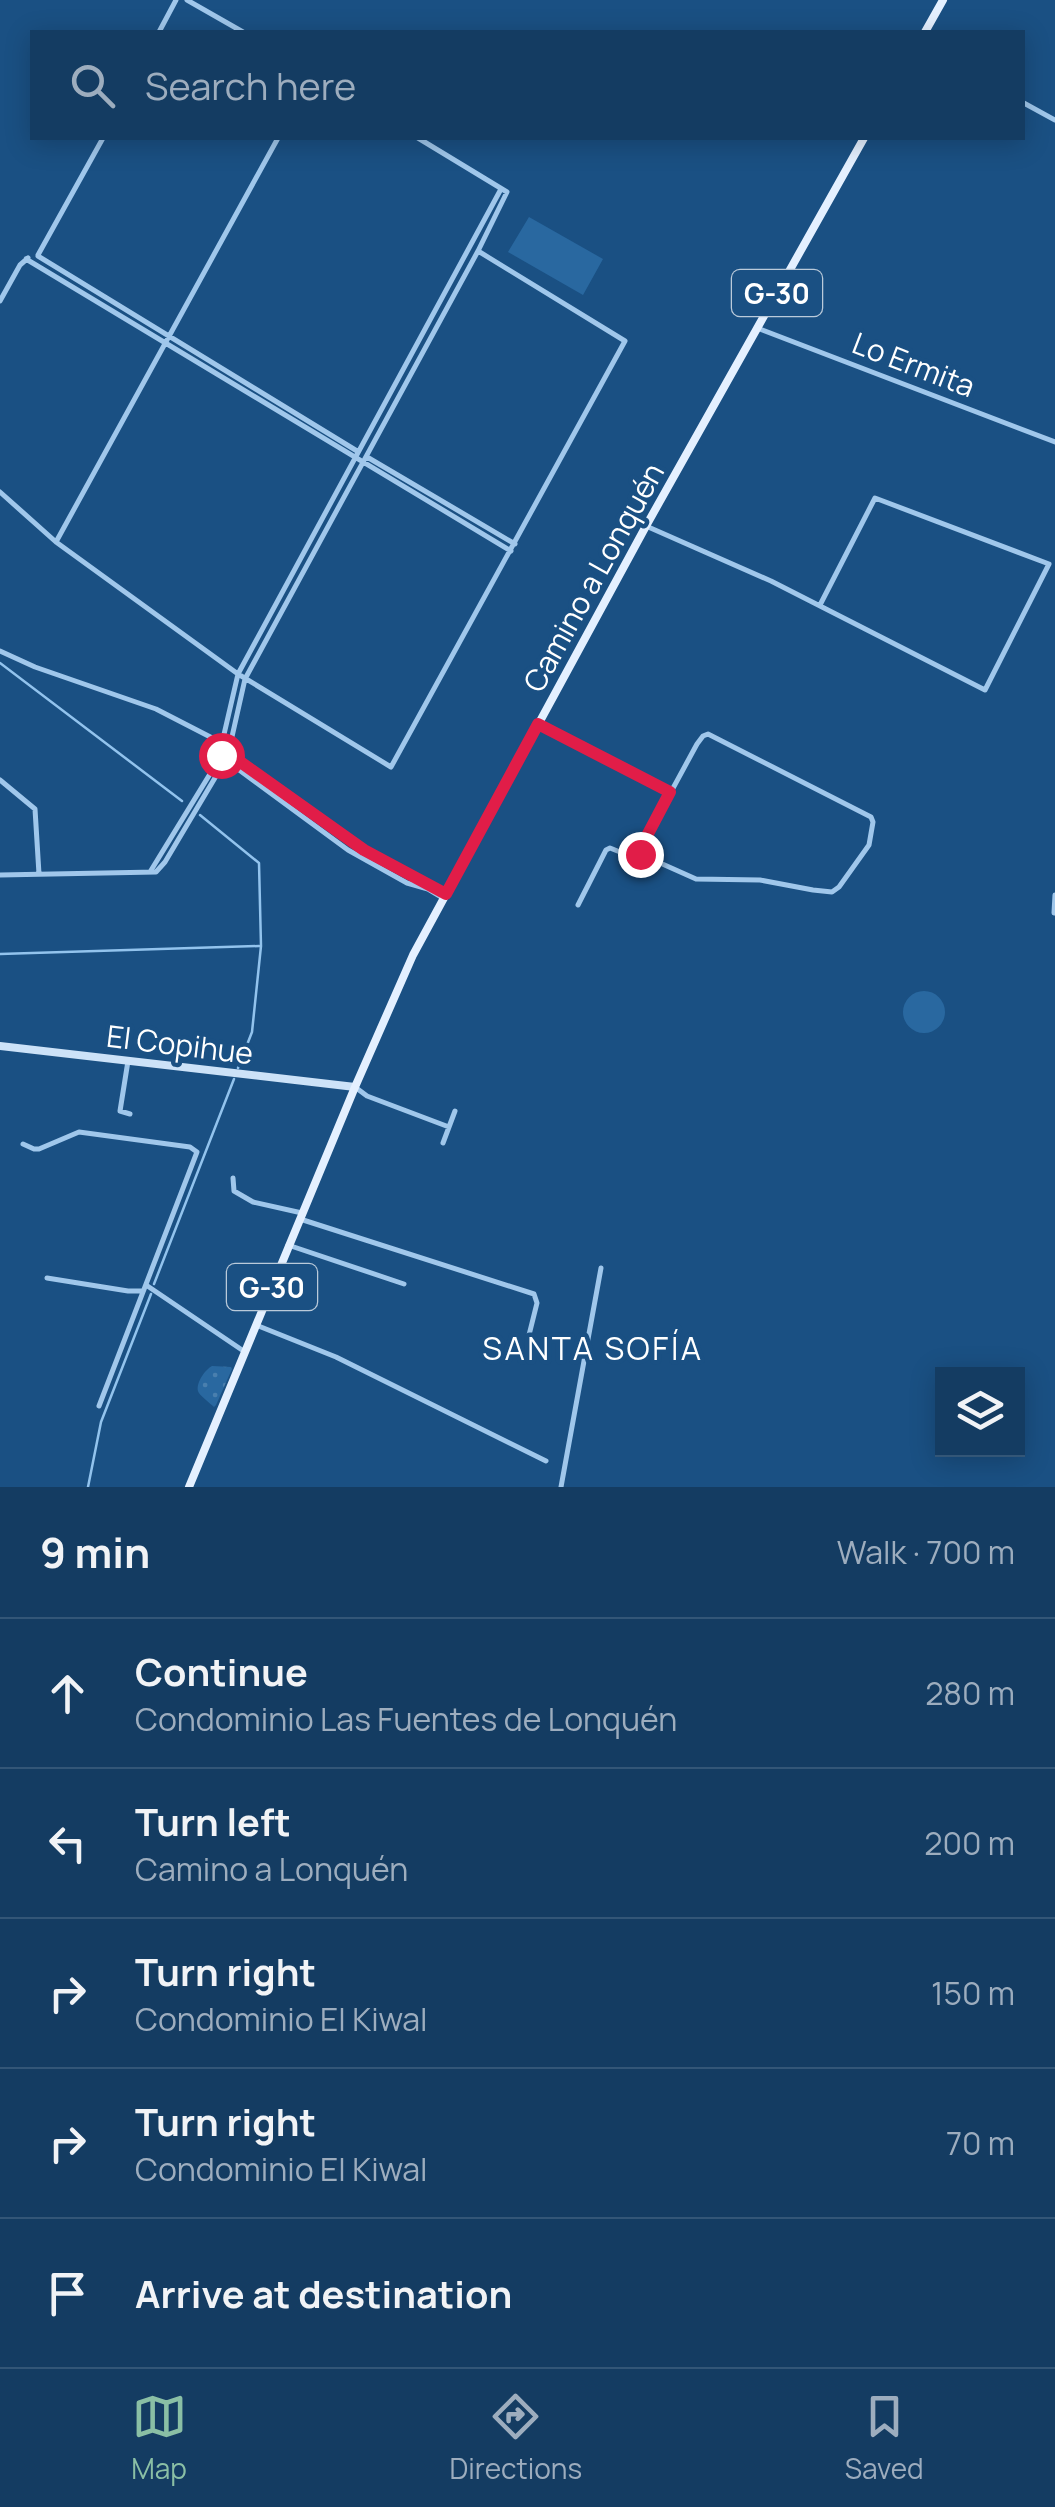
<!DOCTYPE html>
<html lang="en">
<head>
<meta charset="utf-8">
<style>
  :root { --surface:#143c62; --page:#1d4368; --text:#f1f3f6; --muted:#9dadbe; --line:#335677; --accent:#8abfa5 }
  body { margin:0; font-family:Manrope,sans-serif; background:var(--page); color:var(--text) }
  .controls { position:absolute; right:30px; bottom:30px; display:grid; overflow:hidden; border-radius:0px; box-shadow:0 5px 25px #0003 }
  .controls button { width:90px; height:90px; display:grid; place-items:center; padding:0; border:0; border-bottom:2px solid var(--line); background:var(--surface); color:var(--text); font:50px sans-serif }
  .stop { position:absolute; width:30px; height:30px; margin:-22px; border:8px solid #e11d48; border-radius:50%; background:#fff }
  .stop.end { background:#e11d48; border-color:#fff; box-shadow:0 2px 10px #0008 }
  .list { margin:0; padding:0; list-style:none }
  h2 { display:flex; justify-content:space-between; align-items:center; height:130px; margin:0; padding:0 40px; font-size:42px }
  h2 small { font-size:32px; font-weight:400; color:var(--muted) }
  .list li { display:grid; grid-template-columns:65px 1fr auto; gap:30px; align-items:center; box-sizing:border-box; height:150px; padding:0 40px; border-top:2px solid var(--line) }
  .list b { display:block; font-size:38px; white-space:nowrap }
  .list p { margin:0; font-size:32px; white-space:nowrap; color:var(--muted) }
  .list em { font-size:32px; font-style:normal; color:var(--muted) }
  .icon { flex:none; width:55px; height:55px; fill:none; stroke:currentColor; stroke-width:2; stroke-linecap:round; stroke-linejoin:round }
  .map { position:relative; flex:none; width:1055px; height:1487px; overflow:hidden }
  .search { position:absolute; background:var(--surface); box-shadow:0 5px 25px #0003; left:30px; right:30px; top:30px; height:110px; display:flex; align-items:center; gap:25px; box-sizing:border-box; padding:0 35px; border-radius:0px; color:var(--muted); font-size:38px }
  .sheet { height:880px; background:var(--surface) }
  nav { display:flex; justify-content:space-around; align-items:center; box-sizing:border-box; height:140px; border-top:2px solid var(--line); background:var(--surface); font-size:28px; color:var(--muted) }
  nav a { display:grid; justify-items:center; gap:5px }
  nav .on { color:var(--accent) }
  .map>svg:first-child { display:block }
  .grass { fill:url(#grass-dots) }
  .garden { fill:#2968a0 }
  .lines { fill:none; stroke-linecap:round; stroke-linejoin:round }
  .stream { stroke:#92c3ed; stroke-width:2.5 }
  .minor { stroke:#a0c7eb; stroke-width:5 }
  .secondary { stroke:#cce2f8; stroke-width:8 }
  .primary { stroke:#e4f0ff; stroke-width:8 }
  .route { stroke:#e11d48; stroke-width:12 }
  .labels { text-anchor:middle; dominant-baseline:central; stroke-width:9; stroke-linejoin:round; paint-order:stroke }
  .shield { fill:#1a5083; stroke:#bacada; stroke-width:2.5 }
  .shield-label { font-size:28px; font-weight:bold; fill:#fff }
  .street-label { font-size:30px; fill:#fff; stroke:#1a5083 }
  .neighbourhood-label { font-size:32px; letter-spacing:2.5px; fill:#fff; stroke:#1a5083 }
</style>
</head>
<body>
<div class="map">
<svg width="1055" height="1487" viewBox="0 0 1055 1487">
  <defs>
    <pattern id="grass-dots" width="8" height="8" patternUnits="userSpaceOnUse" patternTransform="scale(2.5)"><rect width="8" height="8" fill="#2968a0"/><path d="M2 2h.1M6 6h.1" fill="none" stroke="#497fae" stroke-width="1.8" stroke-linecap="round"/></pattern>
  </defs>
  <rect width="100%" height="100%" fill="#1a5083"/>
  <path class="grass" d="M212,1366l19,1 1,2 -16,36 -2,2c-4,-4 -15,-12 -16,-16 -2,-9 8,-22 14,-25z"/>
  <path class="garden" d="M529,217l74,42 -20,36 -75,-43z
    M903 1012a21 21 0 1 1 42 0a21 21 0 1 1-42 0Z"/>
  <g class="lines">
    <path class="stream" d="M0,663l182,138
      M200,815l59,48 2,83 -9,86 -14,36
      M0,954l259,-8
      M154,1284l80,-205
      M88,1487l13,-65 50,-128"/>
    <path class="minor" d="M187,0l56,32
      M159,32l17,-32
      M1022,102l33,18
      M38,255l65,-117
      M38,256l319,195
      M26,259l485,292
      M0,301l20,-36 8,-7
      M757,328l298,114
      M367,457l148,87
      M0,492l56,50 182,132 153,93 234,-426 -147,-90
      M646,526l125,55 214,109 64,-126 -174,-66 -55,107
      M56,542l222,-404
      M0,651l35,16 121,42 66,34
      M540,725l130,67
      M708,734l163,83 2,5 -4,23 -30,42 -7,5 -19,-2 -53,-10 -64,-1 -56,-25v-5l57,-105 6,-8z
      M224,750l-2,-7 16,-69 263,-485
      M229,750l16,-71 233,-428 29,-59 -89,-54
      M232,756l133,94 81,45
      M227,761l121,89 59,33 21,6 15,9
      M0,780l35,29 4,65
      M150,872l71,-116
      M0,875l156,-3 9,-10 60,-101
      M578,905l28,-55 4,-2 20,8 10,-3
      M1054,913l1,-18
      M128,1061l-8,50 10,3
      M355,1087l12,9 82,31
      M443,1143l12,-32
      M23,1144l11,5h5l40,-17 111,15 7,5 -98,254
      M233,1178l1,13 19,11 49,11
      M300,1219l234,75 3,9 -8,32
      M288,1245l116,39
      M47,1278l81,13h15
      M146,1285l99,67
      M256,1325l80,32 210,104
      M561,1487l40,-219"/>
    <path class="secondary" d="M0,1046l355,41"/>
    <path class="primary" d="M925,32l18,-32
      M189,1487l166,-400 58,-132 233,-429 218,-388"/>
  </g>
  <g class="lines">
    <path class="route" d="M221,755l3,-5h5l3,6 132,94 82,44 92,-170 132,68 -30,57v5"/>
  </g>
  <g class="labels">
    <g class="shield">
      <rect x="732" y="270" width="90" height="46" rx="8"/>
      <rect x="227" y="1264" width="90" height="46" rx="8"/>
    </g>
    <g class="shield-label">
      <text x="777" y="293">G-30</text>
      <text x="272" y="1287">G-30</text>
    </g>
    <g class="street-label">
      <text transform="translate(914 364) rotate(21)">Lo Ermita</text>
      <text transform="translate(593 577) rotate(-61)">Camino a Lonquén</text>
      <text transform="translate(180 1044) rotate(7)">El Copihue</text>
    </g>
    <g class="neighbourhood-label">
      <text x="593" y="1348">SANTA SOFÍA</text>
    </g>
  </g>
</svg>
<div class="controls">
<button><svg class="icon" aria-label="layers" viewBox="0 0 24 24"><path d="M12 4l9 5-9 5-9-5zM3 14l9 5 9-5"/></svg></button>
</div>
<div class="stop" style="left:221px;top:755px"></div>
<div class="stop end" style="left:640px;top:854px"></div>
<div class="search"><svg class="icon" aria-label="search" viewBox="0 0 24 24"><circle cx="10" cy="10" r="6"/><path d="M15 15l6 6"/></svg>Search here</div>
</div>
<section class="sheet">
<h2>9 min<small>Walk · 700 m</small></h2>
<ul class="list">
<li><svg class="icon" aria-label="ahead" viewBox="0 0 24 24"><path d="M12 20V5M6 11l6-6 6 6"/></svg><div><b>Continue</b><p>Condominio Las Fuentes de Lonquén</p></div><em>280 m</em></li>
<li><svg class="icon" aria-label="left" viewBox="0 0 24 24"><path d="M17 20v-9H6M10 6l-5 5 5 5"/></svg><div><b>Turn left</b><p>Camino a Lonquén</p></div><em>200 m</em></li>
<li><svg class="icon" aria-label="right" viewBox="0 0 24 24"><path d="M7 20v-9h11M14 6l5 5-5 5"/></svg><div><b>Turn right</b><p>Condominio El Kiwal</p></div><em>150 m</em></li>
<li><svg class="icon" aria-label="right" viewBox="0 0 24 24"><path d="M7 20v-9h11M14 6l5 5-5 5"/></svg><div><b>Turn right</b><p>Condominio El Kiwal</p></div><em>70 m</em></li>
<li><svg class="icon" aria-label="arrive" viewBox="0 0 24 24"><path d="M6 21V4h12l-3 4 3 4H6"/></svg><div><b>Arrive at destination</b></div></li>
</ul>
</section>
<nav>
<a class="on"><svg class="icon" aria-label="map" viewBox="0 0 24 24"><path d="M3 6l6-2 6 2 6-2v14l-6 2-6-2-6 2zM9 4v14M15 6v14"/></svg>Map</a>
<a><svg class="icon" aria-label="directions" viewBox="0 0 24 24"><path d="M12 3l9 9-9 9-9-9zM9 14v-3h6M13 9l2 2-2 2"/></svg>Directions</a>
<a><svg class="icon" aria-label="saved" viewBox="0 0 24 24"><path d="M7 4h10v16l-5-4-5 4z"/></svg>Saved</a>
</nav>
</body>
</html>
